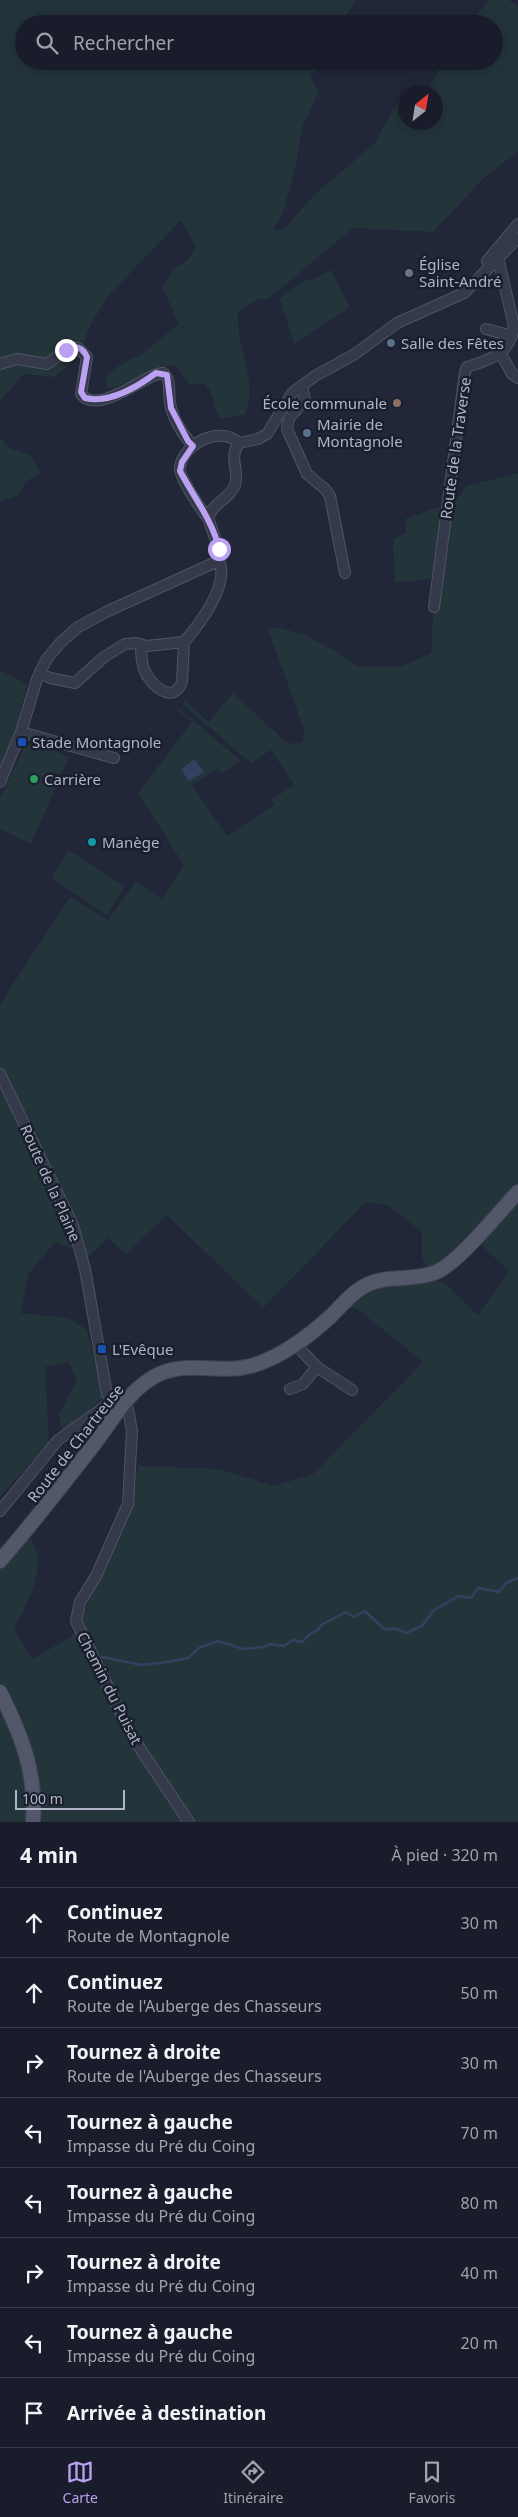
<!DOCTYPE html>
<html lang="fr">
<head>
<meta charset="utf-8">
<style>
  :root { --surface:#191d2b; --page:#222633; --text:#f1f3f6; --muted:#9fa2a9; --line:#373b47; --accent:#bca0f2 }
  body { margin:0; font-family:"Noto Sans",sans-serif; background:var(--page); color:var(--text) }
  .compass { position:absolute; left:398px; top:85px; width:45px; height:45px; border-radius:50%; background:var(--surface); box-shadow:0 2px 12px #0003; rotate:30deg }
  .scale { position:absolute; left:15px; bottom:12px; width:110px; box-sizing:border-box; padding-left:5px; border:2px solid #afb4c6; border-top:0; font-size:14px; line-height:18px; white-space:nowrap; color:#afb4c6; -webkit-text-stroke:4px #1a1f2e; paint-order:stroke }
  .stop { position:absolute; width:15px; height:15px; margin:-11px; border:4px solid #bca0f2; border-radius:50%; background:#fff }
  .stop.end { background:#bca0f2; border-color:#fff; box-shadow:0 1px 5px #0008 }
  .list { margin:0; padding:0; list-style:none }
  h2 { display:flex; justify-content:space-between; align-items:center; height:65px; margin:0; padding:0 20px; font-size:21px }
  h2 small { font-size:16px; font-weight:400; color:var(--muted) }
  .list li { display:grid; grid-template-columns:32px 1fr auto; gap:15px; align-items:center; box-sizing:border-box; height:70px; padding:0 20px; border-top:1px solid var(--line) }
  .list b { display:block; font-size:19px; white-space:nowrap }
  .list p { margin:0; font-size:16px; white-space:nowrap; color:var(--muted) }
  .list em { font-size:16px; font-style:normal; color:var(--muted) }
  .icon { flex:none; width:28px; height:28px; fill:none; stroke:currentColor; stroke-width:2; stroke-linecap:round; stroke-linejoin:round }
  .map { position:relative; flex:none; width:518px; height:1822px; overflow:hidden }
  .search { position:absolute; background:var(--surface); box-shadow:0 2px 12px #0003; left:15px; right:15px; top:15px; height:55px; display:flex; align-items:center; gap:12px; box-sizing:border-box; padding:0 18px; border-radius:28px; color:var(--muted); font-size:19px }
  .sheet { height:625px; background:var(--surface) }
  nav { display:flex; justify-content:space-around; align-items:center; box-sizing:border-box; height:70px; border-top:1px solid var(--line); background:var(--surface); font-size:14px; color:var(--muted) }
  nav a { display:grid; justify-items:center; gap:2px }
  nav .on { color:var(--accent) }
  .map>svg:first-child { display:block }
  .green { fill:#23343a }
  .water { fill:#344060 }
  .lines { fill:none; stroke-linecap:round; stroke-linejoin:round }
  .stream { stroke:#344060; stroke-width:2.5 }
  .minor-casing { stroke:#4f5464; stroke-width:12 }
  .major-casing { stroke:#3e4353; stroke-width:16 }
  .minor { stroke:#343a49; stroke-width:10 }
  .major { stroke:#525869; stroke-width:14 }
  .route { stroke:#bca0f2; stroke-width:6 }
  .worship-dot { fill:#6b7280; stroke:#1a1f2e; stroke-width:2 }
  .service-dot { fill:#5c6f8a; stroke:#1a1f2e; stroke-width:2 }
  .education-dot { fill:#8d6e63; stroke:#1a1f2e; stroke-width:2 }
  .transit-dot { fill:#1a4fb4; stroke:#1a1f2e; stroke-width:2 }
  .leisure-dot { fill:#2e9e5b; stroke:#1a1f2e; stroke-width:2 }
  .culture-dot { fill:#0f9aa8; stroke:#1a1f2e; stroke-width:2 }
  .labels { text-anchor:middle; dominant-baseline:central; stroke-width:5; stroke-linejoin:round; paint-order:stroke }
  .poi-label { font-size:15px; fill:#afb4c6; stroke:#1a1f2e; text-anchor:start }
  .street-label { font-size:15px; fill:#afb4c6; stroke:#1a1f2e }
</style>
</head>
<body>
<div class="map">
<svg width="518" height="1822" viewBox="0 0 518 1822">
  <rect width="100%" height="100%" fill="#212739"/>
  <path class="green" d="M0,0h356l-15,24h-317v37h301l-15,15 9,15 -17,37 -6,37 -13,48 -10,17h10l32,-36 60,-51 16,-30 14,-19 1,28h30v-30h-24l17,-2 13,-29h52v-37h-26l21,-24h20l9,7v144l-34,27 -51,54 -80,-4 -85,71h-9l-21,13c0,9 0,19 2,28 5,24 16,50 5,74l-25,5c-7,-11 -6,-26 -15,-35l-15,1 -15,-21c-24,6 -43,19 -67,25l-3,-11 15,-13 22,-11 37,-30 -17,-37 12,-18 15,-10 7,-12 -15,-27 -73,76 -18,30 -12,31 -23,20 -31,-3 -24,27z
    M331,270l19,37 -56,37 -14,-45 27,-21 2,3z
    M0,438l9,10 20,6 12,19 -16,9 -6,13 -19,7z
    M518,473v715l-71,70 -7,6 -13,4 -5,-12v-24l-34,-27 -22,-3 -103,106 -96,-93 -41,39 -18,-16 -21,20 -87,-192v-62l70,-107 38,23 28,-39 26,18 22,-34 -46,-72 54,-71 -13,-11 1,-2 61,52 -20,13 -3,-6 -26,17 35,51 47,-31 -3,-5 23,-15 -23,-35 -20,13 -68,-58 2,-4 24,21 24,-29 52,48 7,3 10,-2 2,-13 -36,-100 9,-2 28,8 32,17 22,15h41l31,-14 4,-75 -40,5 -2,-43 13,-7 -1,-14 51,-18 10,-15z
    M0,670l27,14 -9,36 4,2 -22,56z
    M33,742l36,15 -38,87 -31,-15v-31l25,-53z
    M69,850l56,37 -18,28 -56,-37z
    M0,1081l51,107 26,62 -22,-8 -26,31 -9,40 49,5 18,12 17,67 -42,34 -3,-17 18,-34 -9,-18 -23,5 4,75 -49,55z
    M518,1201v621h-518v-277l22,-7 9,2c18,24 -5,67 -17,89l18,30 39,-22 57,-117 10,-54 82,3 53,17 40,-12 110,-112 -63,-51 -13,-5 31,-22 64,-3 36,34 31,-44 -32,-30z"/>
  <path class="water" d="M194,759l10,13 -15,9 -8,-12z"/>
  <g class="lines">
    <path class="stream" d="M102,1657l40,8 25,-3 21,-4 11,-10 19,-7 25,8 20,-2 8,-3 13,2 9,-6 9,2 8,-8 8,-4 3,-5 25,-13 8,5 11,-6 19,18h13l9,4 16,-7 12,-16 25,-14 12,2 7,-10 21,4 7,-9 12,-5"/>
    <defs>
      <path id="minor" d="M487,261l31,-37
        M486,329l26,7
        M501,354l11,20 6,4
        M0,364l17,-5 30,5 23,-17 8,1 9,9 -6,37c18,23 67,-22 82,-21 9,6 5,20 7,30 2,14 13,33 23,42
        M302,386l3,14 -16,18 -2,11 20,45 18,15 5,7 15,77
        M208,518c-6,-7 -30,-42 -28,-51 4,-24 40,-42 59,-24
        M434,607l31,-235 2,-5c25,-8 42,-12 47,-41l-16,-68
        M141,645c0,7 0,16 3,24 5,15 29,37 38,13l2,-40
        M40,673l10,5 25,5 29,-26 21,-13 11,-1 11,3 37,-4c15,-17 48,-60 34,-83
        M21,732l93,26
        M0,782l21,-50 16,-53 9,-19 14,-17 18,-16 28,-15 110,-50 3,-13 -11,-31c4,-15 22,-19 27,-33 5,-15 -7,-27 4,-42l19,-4 9,-5 25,-41 23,-17 40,-22 42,-31 67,-30 54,-55
        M0,1074l73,151 12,44 22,125 5,7 16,8 4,22 -4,73 -32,72 -16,26 -4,19 57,117 56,84
        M296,1345l21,22 35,23
        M290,1389l13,-5 14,-17
        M0,1511l58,-71 54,-39"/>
      <path id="major" d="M0,1561c33,-38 64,-78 95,-118 17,-22 32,-50 57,-65 31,-20 66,-3 99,-12 31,-9 57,-29 80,-50 9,-9 19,-21 30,-28 23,-15 48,-6 73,-15 23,-8 65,-61 84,-81
        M0,1692c21,42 37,82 33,130"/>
    </defs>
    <use href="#minor" class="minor-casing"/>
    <use href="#major" class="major-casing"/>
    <use href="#minor" class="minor"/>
    <use href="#major" class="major"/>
  </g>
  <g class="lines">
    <path class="route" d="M66,350c9,-6 17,-2 21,7l-6,35 4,6c25,6 52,-11 71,-25l11,2 4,33 17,33 5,5 -11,16 -2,9c13,25 33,50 39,78"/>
  </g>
  <circle class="worship-dot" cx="409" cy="273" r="5"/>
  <g class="service-dot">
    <circle cx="391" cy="343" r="5"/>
    <circle cx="307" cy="433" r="5"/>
  </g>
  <circle class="education-dot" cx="397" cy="403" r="5"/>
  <g class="transit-dot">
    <rect x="17" y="737" width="10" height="10" rx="2.5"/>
    <rect x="97" y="1344" width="10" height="10" rx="2.5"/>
  </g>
  <circle class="leisure-dot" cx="34" cy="779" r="5"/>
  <circle class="culture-dot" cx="92" cy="842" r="5"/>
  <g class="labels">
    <g class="poi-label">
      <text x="419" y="264">Église<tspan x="419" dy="17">Saint-André</tspan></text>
      <text x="401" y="343">Salle des Fêtes</text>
      <text x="387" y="403" text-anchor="end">École communale</text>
      <text x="317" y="424">Mairie de<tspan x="317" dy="17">Montagnole</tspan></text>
      <text x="32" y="742">Stade Montagnole</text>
      <text x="44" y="779">Carrière</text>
      <text x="102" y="842">Manège</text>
      <text x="112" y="1349">L'Evêque</text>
    </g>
    <g class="street-label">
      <text transform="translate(455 448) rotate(-82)">Route de la Traverse</text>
      <text transform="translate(51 1183) rotate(66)">Route de la Plaine</text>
      <text transform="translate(75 1443) rotate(-52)">Route de Chartreuse</text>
      <text transform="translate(110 1688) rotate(63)">Chemin du Puisat</text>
    </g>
  </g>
</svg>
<svg class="compass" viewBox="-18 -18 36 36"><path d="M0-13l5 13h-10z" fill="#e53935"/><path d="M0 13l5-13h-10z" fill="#9fa2a9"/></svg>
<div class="scale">100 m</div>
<div class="stop" style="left:219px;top:549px"></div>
<div class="stop end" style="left:66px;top:350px"></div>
<div class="search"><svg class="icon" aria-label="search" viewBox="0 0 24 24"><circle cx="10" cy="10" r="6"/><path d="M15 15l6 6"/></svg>Rechercher</div>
</div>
<section class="sheet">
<h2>4 min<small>À pied · 320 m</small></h2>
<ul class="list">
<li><svg class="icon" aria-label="ahead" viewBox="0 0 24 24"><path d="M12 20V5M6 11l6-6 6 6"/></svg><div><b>Continuez</b><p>Route de Montagnole</p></div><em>30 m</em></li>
<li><svg class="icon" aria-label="ahead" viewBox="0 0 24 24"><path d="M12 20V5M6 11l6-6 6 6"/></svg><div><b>Continuez</b><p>Route de l'Auberge des Chasseurs</p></div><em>50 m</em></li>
<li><svg class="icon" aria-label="right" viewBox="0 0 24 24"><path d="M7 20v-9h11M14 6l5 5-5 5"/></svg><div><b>Tournez à droite</b><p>Route de l'Auberge des Chasseurs</p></div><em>30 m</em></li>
<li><svg class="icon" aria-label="left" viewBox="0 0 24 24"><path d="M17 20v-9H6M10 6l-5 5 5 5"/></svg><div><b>Tournez à gauche</b><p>Impasse du Pré du Coing</p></div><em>70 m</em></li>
<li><svg class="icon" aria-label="left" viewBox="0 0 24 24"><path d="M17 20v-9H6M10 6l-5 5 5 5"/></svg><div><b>Tournez à gauche</b><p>Impasse du Pré du Coing</p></div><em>80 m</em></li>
<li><svg class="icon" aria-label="right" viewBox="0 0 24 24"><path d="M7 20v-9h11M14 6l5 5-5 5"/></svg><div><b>Tournez à droite</b><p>Impasse du Pré du Coing</p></div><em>40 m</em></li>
<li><svg class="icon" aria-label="left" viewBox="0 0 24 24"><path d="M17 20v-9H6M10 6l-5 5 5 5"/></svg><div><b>Tournez à gauche</b><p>Impasse du Pré du Coing</p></div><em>20 m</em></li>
<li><svg class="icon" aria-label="arrive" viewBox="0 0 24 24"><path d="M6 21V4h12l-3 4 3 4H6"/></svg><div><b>Arrivée à destination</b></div></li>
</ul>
</section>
<nav>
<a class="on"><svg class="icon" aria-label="map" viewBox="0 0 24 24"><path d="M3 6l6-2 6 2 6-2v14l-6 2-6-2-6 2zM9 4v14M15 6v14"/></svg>Carte</a>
<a><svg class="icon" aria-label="directions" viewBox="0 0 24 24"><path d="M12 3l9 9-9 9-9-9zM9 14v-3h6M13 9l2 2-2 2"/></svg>Itinéraire</a>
<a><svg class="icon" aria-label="saved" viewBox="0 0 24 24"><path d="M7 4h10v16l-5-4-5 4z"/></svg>Favoris</a>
</nav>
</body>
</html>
